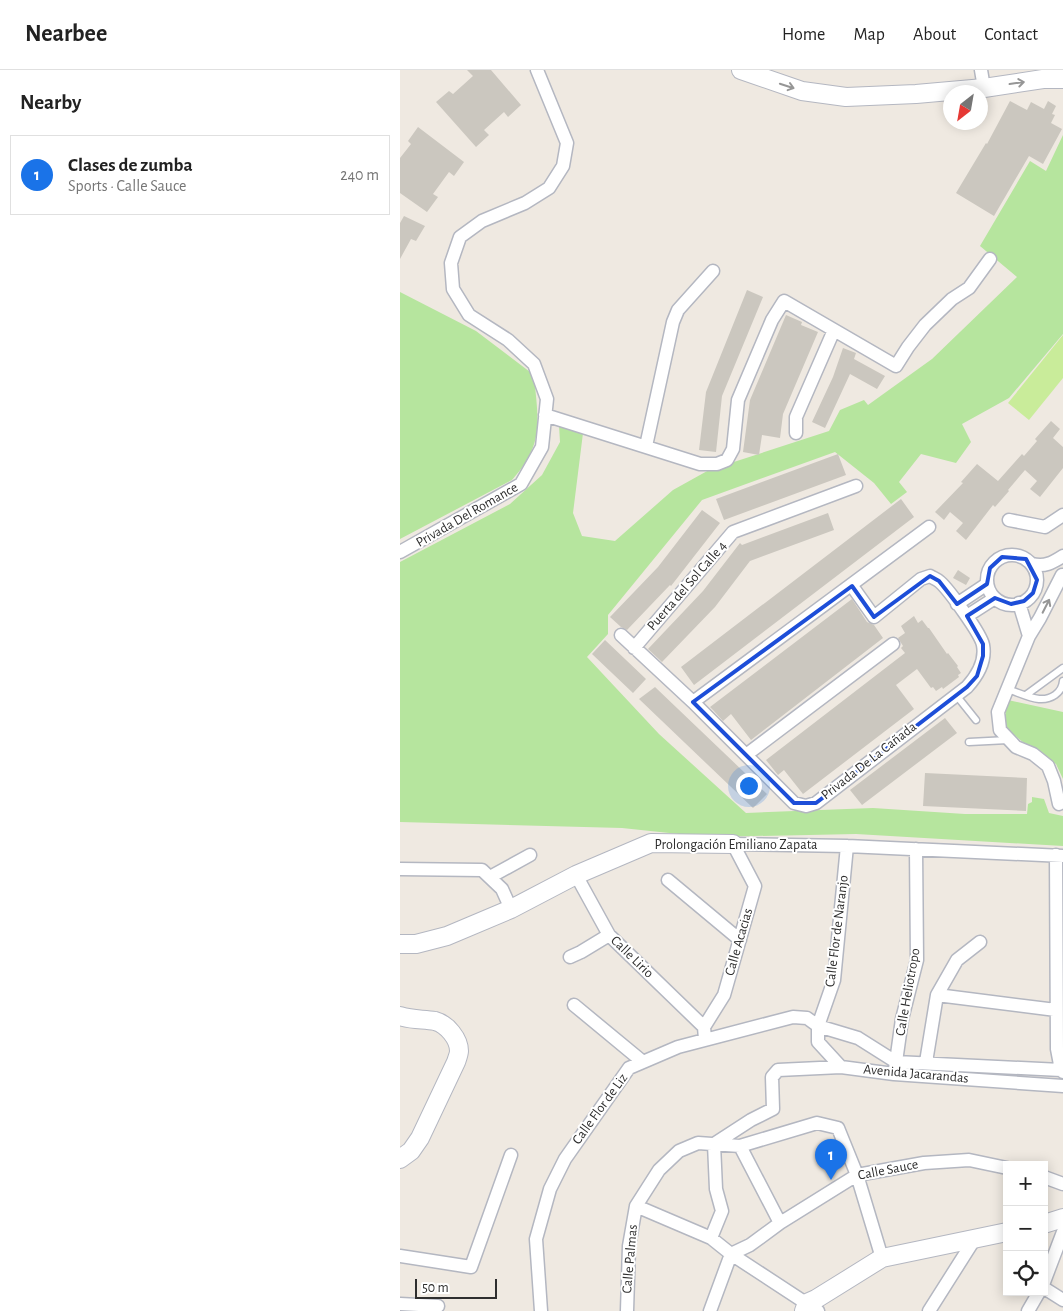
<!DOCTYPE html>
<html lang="en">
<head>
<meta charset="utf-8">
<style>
  :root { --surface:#fff; --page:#f2f2f2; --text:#222; --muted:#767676; --line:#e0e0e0; --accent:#1a73e8 }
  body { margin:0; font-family:"Alegreya Sans",sans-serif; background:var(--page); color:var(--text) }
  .controls { position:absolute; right:15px; bottom:15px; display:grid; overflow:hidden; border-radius:0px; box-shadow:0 2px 12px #0003 }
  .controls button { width:45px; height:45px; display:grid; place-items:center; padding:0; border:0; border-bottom:1px solid var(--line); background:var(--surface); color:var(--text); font:25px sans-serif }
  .compass { position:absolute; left:543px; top:15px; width:45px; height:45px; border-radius:50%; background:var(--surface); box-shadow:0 2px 12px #0003; rotate:211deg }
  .scale { position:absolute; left:15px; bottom:12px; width:82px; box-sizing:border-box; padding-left:5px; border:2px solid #2e2e2e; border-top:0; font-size:14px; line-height:18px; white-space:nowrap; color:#2e2e2e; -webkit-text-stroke:4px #fff; paint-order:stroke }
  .you { position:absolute; left:348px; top:715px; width:18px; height:18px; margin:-12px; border:4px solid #fff; border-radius:50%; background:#1a73e8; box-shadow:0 0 0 8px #1a73e833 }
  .badge { display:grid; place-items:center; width:32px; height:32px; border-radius:50%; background:var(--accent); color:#fff; font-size:16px; font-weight:700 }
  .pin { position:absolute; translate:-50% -41px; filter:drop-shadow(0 1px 2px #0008) }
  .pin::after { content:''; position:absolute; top:26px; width:18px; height:15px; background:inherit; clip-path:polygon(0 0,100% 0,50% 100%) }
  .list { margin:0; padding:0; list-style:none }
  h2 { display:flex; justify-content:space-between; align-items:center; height:65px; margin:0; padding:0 20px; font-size:21px }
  h2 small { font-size:16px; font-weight:400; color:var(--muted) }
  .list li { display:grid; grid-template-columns:32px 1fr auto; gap:15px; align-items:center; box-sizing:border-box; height:80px; margin:0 10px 10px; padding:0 10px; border:1px solid var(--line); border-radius:0px }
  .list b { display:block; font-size:19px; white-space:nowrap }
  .list p { margin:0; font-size:16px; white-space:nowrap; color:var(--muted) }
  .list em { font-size:16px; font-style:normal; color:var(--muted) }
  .icon { flex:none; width:28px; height:28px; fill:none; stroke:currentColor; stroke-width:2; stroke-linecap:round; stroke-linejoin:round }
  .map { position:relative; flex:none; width:663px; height:1241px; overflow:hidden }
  header { display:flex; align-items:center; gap:30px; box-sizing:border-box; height:70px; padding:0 25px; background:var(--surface); border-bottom:1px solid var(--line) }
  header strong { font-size:24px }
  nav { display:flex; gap:28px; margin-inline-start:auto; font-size:18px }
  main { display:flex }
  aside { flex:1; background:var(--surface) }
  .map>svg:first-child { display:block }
  .green { fill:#b6e59e }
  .pitch { fill:#c9ec9a }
  .building { fill:#cbc7bf }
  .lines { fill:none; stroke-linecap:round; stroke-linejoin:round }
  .lane-casing { stroke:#b4b7c1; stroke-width:9 }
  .street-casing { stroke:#b4b7c1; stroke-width:15 }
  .secondary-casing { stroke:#b4b7c1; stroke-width:20 }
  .lane { stroke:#fff; stroke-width:6 }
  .street { stroke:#fff; stroke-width:12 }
  .secondary { stroke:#fff; stroke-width:18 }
  .oneway { stroke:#969696 }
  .marked { fill:none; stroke:#1d4ed8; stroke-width:4; stroke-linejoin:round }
  .labels { text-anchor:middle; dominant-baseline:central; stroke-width:4; stroke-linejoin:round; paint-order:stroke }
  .street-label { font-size:14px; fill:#2e2e2e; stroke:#fff }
</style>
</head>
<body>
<header>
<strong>Nearbee</strong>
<nav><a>Home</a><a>Map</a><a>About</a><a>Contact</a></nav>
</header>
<main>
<aside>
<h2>Nearby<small></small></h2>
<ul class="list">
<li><span class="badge">1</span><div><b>Clases de zumba</b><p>Sports · Calle Sauce</p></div><em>240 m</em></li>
</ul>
</aside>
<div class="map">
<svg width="663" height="1241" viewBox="0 0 663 1241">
  <rect width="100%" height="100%" fill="#efe9e1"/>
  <path class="green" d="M663,65v199l-54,64 -47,26 9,18 -15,21 -35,-9 -22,28 8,10 -16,12 -17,-21 -39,-31 -133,48 -94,115v19l-21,23 72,77 87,79 127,-5 92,6h62l1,-10 4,-2v-5l12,2 5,14 14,3v30l-207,-12 -149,3 -85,-9 -222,-6v-260l110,-58 32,-29 18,-33 -1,-17 24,8 -10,80 9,23 33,5 58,-51 36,-20 120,-39 11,-21 24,-10 4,5 64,-46 85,-82 -37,-31 50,-85 16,10z
    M0,222l76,39 58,44c4,46 11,68 -22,105l-112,59z
    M608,630l55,12v67l-7,-15 -27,-17 -26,-21z"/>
  <path class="pitch" d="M663,265v43l-34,42 -21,-17z"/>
  <path class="building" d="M67,0h24l30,35 -13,12 -4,-5 -20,18 5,5 -13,12 -40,-45 13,-11 4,3 20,-18z
    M610,31l17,9 4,-8 13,7 4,-8 8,5 -4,8 3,1 -4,8 11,6 -19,35 -14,-8 -35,60 -38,-23 30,-50 1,1z
    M18,57l46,35 -10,14 -5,-4 -16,22 5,3 -11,15 -27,-19v-35l11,-14 -3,-3z
    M4,146l21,10 -9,15 -5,-2 -11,20v-36z
    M347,220l16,7 -41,99 -6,56 -17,-2 7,-58z
    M386,245l16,7 -1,3 17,7 -35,82 -3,24 -18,-3 -3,20 -16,-3 7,-52z
    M443,278l13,5 -2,6 31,17 -8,13 -27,-15 -25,54 -13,-6 21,-45z
    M651,351l9,8 -7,9 10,9v21l-23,29 -10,-8 7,-8 -12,-11 -17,20 1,1 -14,16 -2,-2 -27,35 -10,-9 7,-8 -13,-11 -6,8 -9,-8 28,-29 -2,-1 16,-18 21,17 24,-27 2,2 13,-15 -2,-2z
    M438,384l8,21 -122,45 -8,-21z
    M501,429l13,18 -220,168 -13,-18z
    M302,440l18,13 -49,63 -1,-1 -43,45 -6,-3 -11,-10 48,-50z
    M428,443l6,17 -84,31 -35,46 -53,55 -14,-13 55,-58 37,-48 2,2z
    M558,500l12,8 -4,7 -13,-7z
    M452,529l15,23 7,3 9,13 -132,102 -20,-26 -8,7 -10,-11 -3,-3z
    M514,546l4,7 4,-3 6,8h1l18,26 1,-1 10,13 -1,1 4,6 -3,2 1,2 -16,12 -1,-2 -6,4 -3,-4 -2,1 -14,-19 -21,16 18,24 -111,85 -19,-24 -6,5 -12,-15 139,-107 -4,-5 2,-2 -5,-8 7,-5 -4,-7z
    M205,570l41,39 -13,14 -41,-39z
    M255,617l112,107 -14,14 -114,-109z
    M545,648l12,15 -95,72 -12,-15z
    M525,703l102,5 -1,33 -103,-5z"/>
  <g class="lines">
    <defs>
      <path id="lane" d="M607,619c10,3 22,9 32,10 12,1 23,-6 24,-18
        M556,625l20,25
        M626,625l37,-27
        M569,672l39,-2"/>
      <path id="street" d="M581,0l3,18
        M145,345l155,49h17l10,-4 6,-11 5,-49 34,-80 12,-19 112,65 12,-19 17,-22 27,-26 17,-11 21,-29
        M396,363v-16l38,-87
        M246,376l27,-124 5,-12 35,-39
        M609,450l36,7 18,-12
        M0,482l121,-68 21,-37 5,-48 -13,-35 -26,-24 -39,-25 -16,-26 -2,-26 9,-26 22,-16 43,-18 24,-15 14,-22 4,-23 -30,-73
        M587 510a25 25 0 1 1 50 0a25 25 0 1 1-50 0Z
        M632,494c13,3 20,-1 31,-8
        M619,533l10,33
        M557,534l30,-20
        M567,546l28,-18
        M221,565l72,67 101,101 12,3 10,-3 151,-116c10,-11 19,-26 16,-42 -2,-11 -34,-55 -43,-63 -3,-3 -7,-4 -10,-6l-9,3 -47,38 -22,-31
        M234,578l99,-116 123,-46
        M293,632l236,-175
        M346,685l147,-111
        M659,734l-5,-23 -6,-15 -15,-12 -17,-7 -16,-17 -2,-18 31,-76 11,-18 22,-43
        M656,785l1,194 4,21 2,2
        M0,799l82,1 20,19 9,20
        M176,805l33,60 95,92
        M90,807l40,-22
        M268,810l72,60
        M170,887l11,-5 28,-17
        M537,925l119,15
        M174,935l69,57
        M305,969l-1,-12 20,-32 31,-109 -22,-42 114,2 216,10
        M526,992l11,-67 20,-35 23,-18
        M441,997l-23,-25v-16l16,-46 13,-134
        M495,999l7,-50 15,-59 -1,-111
        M314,1074l37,-24 22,-11 -1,-32 6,-7 63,-3 53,7 169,12
        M340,1076l40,77
        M644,1107l19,7
        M236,1136l75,32 20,16 87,57
        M311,1168l11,-27 -6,-22 -2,-45
        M331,1184l19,-9 30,-22 77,-48 67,-12 45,-3 38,8
        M0,1186l71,11 40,-112
        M644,1212l19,-50
        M644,1218l19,12
        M0,1234l38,2
        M141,1241l-5,-72 14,-50 15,-30 64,-91 49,-21 115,-30 14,1 11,8 40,12 38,24 165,8
        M227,1241l2,-65 7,-40 23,-36 20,-19 19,-8 42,3 77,-23 21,5 19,47 25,83
        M310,1241l21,-57
        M529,1241l45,-71
        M628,1241l11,-19"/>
      <path id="secondary" d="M341,0l61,21 44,6 70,-3 68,-6 59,-9h20
        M0,874h16l31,-8 64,-27 65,-34 75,-32 82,1
        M0,946c12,4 23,3 35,5 12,3 24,18 24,30 0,3 -2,8 -3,11l-36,76 -9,13 -11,8
        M644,1154l19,-6
        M404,1241l3,-8 9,-4 66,-41 125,-26"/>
    </defs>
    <use href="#lane" class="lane-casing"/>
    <use href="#street" class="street-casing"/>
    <use href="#secondary" class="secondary-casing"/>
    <use href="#lane" class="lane"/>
    <use href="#street" class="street"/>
    <use href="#secondary" class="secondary"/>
  </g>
  <defs><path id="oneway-shaft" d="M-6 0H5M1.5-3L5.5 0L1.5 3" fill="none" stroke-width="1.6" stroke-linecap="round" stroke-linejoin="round" transform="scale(1.25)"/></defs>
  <g class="oneway">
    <use href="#oneway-shaft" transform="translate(617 13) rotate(-8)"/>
    <use href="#oneway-shaft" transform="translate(387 16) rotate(18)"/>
    <use href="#oneway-shaft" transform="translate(646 536) rotate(-63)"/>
  </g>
  <path class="marked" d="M602,487l24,2 11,21 -4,13 -9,8 -13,3 -16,-6 -28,18 16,28v12l-6,20 -10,11 -151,116h-22l-101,-101 159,-116 22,31 56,-41 9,5 18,23 30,-20 3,-16z"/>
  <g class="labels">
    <g class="street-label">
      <text transform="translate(67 445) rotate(-30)">Privada Del Romance</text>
      <text transform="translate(287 516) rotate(-49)">Puerta del Sol Calle 4</text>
      <text transform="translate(469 691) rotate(-38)">Privada De La Cañada</text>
      <text x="336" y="775">Prolongación Emiliano Zapata</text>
      <text transform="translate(437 861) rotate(-83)">Calle Flor de Naranjo</text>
      <text transform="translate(339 872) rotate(-74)">Calle Acacias</text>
      <text transform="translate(232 887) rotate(44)">Calle Lirio</text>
      <text transform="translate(508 922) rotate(-80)">Calle Heliotropo</text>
      <text transform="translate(516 1004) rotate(5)">Avenida Jacarandas</text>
      <text transform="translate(200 1039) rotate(-54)">Calle Flor de Liz</text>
      <text transform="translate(488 1100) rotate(-11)">Calle Sauce</text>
      <text transform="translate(230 1189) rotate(-85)">Calle Palmas</text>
    </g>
  </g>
</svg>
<div class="controls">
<button>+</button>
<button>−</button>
<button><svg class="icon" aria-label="locate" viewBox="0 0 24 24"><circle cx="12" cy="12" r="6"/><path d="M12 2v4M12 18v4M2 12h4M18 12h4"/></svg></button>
</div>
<svg class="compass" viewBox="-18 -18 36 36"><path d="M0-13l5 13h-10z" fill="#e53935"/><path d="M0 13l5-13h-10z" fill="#767676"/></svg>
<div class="scale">50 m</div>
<div class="you"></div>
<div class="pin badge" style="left:431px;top:1110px">1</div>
</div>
</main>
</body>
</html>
